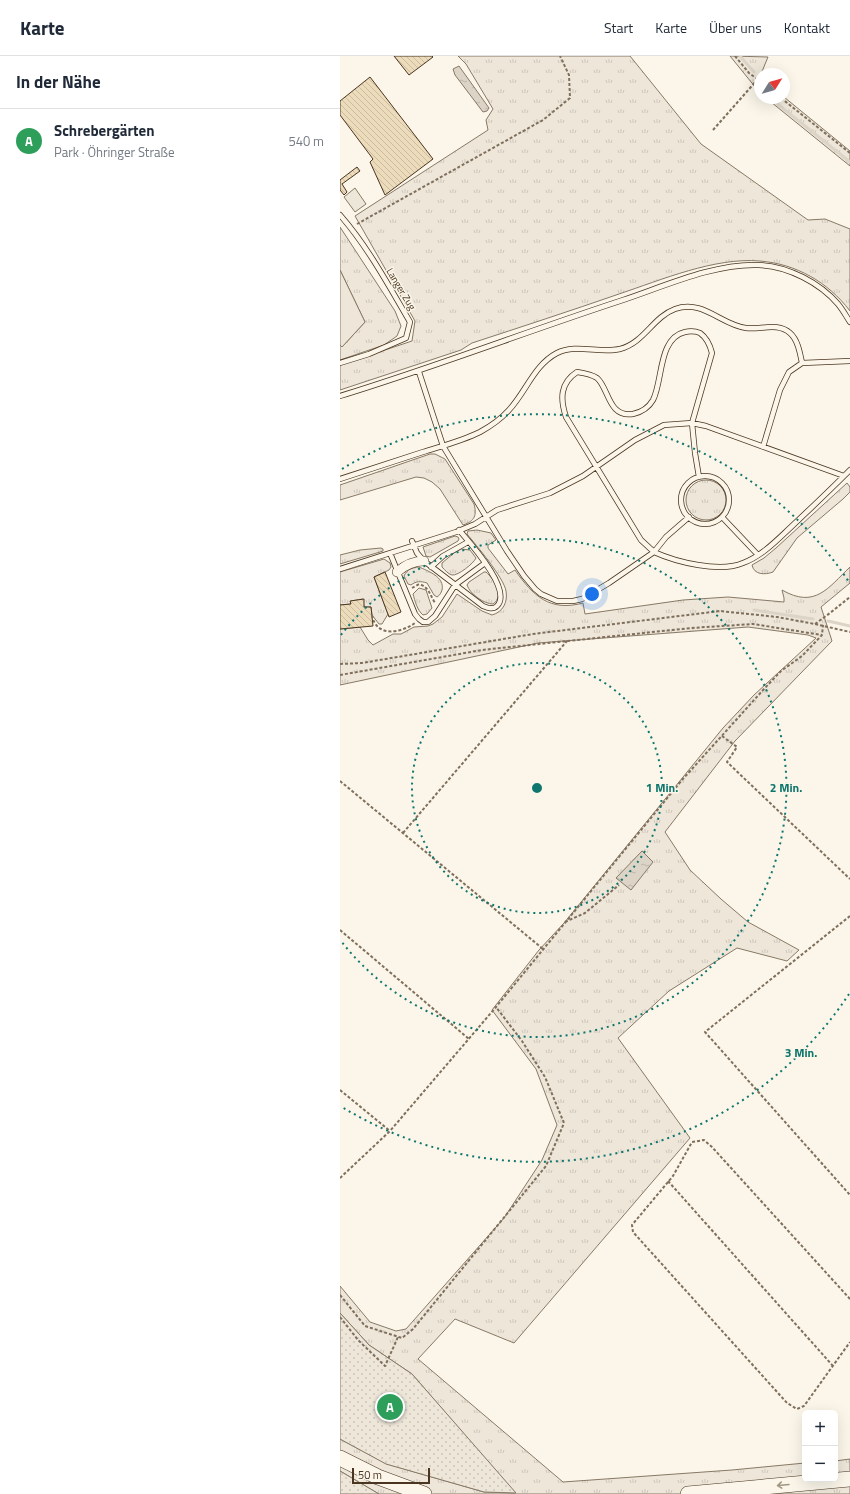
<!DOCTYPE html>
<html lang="de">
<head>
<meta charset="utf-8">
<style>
  :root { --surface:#fff; --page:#f2f2f3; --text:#1f2937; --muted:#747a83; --line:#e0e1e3; --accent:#7c3aed }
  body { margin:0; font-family:"Titillium Web",sans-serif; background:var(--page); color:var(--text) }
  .controls { position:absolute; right:12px; bottom:12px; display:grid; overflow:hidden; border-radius:6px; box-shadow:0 4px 16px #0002 }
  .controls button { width:36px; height:36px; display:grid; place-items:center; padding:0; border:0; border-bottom:1px solid var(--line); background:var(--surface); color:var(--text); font:20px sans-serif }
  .compass { position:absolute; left:414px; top:12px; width:36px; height:36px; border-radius:50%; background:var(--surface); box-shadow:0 4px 16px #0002; rotate:53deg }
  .scale { position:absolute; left:12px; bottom:10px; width:78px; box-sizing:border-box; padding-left:4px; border:2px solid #4a3520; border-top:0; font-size:11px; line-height:14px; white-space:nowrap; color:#4a3520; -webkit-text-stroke:3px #fbf6e9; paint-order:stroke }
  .you { position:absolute; left:252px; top:538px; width:14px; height:14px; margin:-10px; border:3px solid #fff; border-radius:50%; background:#1a73e8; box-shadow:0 0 0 6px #1a73e833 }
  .badge { display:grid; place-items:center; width:26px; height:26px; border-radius:50%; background:var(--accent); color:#fff; font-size:13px; font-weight:700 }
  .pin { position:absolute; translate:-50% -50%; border:2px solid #fff; box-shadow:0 1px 4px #0006 }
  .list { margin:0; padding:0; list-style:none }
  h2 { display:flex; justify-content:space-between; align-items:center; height:52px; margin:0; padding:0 16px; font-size:17px }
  h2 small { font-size:13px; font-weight:400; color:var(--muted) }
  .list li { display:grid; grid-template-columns:26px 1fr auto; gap:12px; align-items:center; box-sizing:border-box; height:64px; padding:0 16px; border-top:1px solid var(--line) }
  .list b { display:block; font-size:15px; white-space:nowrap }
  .list p { margin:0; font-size:13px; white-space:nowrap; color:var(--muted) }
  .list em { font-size:13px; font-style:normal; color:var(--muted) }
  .map { position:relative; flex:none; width:510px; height:1438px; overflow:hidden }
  header { display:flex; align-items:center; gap:24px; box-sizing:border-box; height:56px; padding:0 20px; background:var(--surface); border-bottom:1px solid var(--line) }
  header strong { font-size:19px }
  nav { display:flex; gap:22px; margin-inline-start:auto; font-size:14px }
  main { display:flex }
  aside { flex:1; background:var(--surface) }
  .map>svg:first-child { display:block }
  .grass { fill:url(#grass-tufts); stroke:#887966 }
  .garden { fill:url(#garden-dots); stroke:#887966 }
  .pitch { fill:#ede6d9; stroke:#887966 }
  .parking { fill:#ede7d9; stroke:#887966 }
  .water { fill:url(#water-ripples); stroke:#887966 }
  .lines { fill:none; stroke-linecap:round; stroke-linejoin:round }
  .stream { stroke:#dcd4c6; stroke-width:3 }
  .building { fill:url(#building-back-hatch); stroke:#4a3520 }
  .service-casing { stroke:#4a3520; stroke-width:6 }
  .minor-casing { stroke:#4a3520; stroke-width:10 }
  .primary-casing { stroke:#4a3520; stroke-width:16 }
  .path { stroke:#7f6f5c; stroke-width:2; stroke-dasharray:3 2; stroke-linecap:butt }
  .service { stroke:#fbf6e9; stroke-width:4.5 }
  .minor { stroke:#fbf6e9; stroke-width:9 }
  .primary { stroke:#fbf6e9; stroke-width:15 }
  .oneway { stroke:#a29684 }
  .ring { fill:none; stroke:#0f766e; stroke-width:2; stroke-dasharray:2 4 }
  .labels { text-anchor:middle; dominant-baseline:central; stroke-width:3; stroke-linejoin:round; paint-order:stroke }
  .street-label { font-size:10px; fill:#4a3520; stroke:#fbf6e9 }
  .centre { fill:#0f766e; stroke:#fbf6e9; stroke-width:2 }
  .ring-label { font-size:12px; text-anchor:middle; font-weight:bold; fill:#0f766e; stroke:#fbf6e9; stroke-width:3; stroke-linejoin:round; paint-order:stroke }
</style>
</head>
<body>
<header>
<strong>Karte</strong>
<nav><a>Start</a><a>Karte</a><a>Über uns</a><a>Kontakt</a></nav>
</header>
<main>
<aside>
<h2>In der Nähe<small></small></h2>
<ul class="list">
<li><span class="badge" style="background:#2e9e5b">A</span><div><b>Schrebergärten</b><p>Park · Öhringer Straße</p></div><em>540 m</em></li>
</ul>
</aside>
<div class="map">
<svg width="510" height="1438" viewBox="0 0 510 1438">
  <defs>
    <pattern id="grass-tufts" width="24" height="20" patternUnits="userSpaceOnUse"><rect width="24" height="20" fill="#ede6d9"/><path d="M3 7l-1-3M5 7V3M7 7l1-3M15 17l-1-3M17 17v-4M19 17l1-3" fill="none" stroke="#cdc6ba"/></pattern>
    <pattern id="garden-dots" width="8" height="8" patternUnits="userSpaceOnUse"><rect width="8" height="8" fill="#ede6d9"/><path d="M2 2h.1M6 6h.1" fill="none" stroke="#cdc6ba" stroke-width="1.8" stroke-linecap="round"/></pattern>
    <pattern id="water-ripples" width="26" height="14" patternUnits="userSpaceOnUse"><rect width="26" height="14" fill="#dcd4c6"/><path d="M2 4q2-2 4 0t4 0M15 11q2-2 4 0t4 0" fill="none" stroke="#beb7aa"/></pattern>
    <pattern id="building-back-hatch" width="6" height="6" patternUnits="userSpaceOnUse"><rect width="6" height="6" fill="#ecdcbc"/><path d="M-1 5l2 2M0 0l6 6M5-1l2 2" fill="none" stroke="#ccbda1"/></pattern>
  </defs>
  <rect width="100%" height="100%" fill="#fbf6e9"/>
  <path class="grass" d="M118,0h172l71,88 107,76 17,-1 25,10v82c-22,-29 -54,-47 -90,-50 -45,-4 -99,19 -141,33 -49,17 -98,33 -147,49l-11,7 -121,40v-25l72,-24 3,-20 -60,-105 133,-86 -2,-10 7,-11 -27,-45z
    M390,0l38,1 -7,17h-1v19z
    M444,41l66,54v15l-84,-68z
    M0,171l55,84 6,15 -4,10 -13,9 -44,15v-15l2,2 23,-25 -25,-52z
    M90,398h5l10,5 29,45c3,11 1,17 -11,21l-23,-36 -8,-7 -8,-4 -8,-1 -76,23v-15z
    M346 444a20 20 0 1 1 40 0a20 20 0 1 1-40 0Z
    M507,427l3,4v5l-7,7 -46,39 -24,34c-8,3 -19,3 -21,-7l12,-7 12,-10z
    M137,474l14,3 5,7 -8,5v3l20,26 7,-4c18,26 35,42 68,33l2,11 98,-14 45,-3 56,5v-4l-2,-8c33,19 46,-2 68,-23v16l-29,24 11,34 -97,100 -70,91 25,38 31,29 27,23 51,28 -12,11 -50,-13 -68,43 -51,47 72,100 -176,205 -59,-24 -37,40 145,123 169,-12 73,-7v16h30v-18l15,-2v35h-471l-39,-23v-32l47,25 97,28 31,1 -103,-119 -43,-29 -29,-32v-27l30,36 26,9 10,-2 98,-111 38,-58 15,-35 -21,-56 -44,-59 47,-60 25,-27 159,-195 31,-33 62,-57 -8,-3 -60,-8 -210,16 -198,42v-56l20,-2 8,13 5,5 20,-11h8l13,-7 14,-1 5,-2 9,-7 15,-23 25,17 10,4c11,-3 16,-13 14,-24 -2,-13 -30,-46 -39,-57l1,-3z
    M115,480l3,1 1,2 -1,2 -28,16 -4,-1 -3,-9z
    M41,492l2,1v2l-3,1 -40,12v-9l20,-5z
    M121,493l9,1 6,8c-2,5 -18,18 -24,17 -4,-1 -7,-5 -10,-8v-4l12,-10z
    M44,503l6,4 1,4 -2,3 -15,7 14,37 -6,10h-3l-7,-9 -1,-8h-7l-1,-8 -12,2v3l-11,1v-33z
    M79,511c9,4 26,10 23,23 -1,3 -2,5 -5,7l-3,-2 -7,-12c-6,-2 -11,-2 -16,2l-3,-1 -4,-8c3,-7 8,-8 15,-9z
    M144,516h2c8,7 19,24 7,32 -9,0 -23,-10 -26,-19l2,-3z
    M79,532l7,2 6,18 -5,6 -4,1c-6,-5 -8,-14 -10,-21z"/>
  <path class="garden" d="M0,1257l29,32 43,29 104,119 -32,-1 -98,-28 -46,-25z
    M0,1415l39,23h-39z"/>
  <path class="pitch" d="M0,214l25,52 -23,25 -2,-2z"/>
  <path class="parking" d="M15,132l11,16 -11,8 -11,-15z"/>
  <path class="water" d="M119,10l30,42 -2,3 -4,1 -28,-37 -2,-6z
    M302,795l11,11 -22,28 -15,-12z"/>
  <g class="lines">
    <path class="stream" d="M400,0l14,16
      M418,33l2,1
      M430,42l80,64
      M414,554l59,9
      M488,565l22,5"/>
  </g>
  <path class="building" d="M54,0h38l1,1 -24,18z
    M30,21l63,82 -48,36 -15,-33 3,-3 -33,-44v-14z
    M17,111l3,4 -18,13 5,8 -3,3 -4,-5v-10z
    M45,516l16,40 -12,5 -15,-40z
    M24,543v8h7l2,19 -33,3v-24l11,-1 -1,-3z"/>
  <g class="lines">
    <defs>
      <path id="service" d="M0,159c28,32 49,71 70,107l-4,16 -37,16 -29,9
        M462,307l48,-2
        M79,316l24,74 64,105 17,25 11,13 6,5 16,7h16l9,-2 27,-16 45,-31c22,10 66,21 89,11 19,-7 34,-23 48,-36 18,-17 36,-34 53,-51
        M0,340c95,-29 188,-65 283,-96 42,-14 92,-37 136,-35 29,1 61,18 79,39 5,6 8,12 12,18
        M341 444a24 24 0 1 1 48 0a24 24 0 1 1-48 0Z
        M0,423c28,-9 56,-18 83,-27 19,-6 39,-11 57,-20 11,-6 21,-13 29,-22 17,-18 25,-45 48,-57 19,-10 43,1 63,-4 24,-6 33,-32 55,-40 28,-10 46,16 71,19 14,2 32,-6 44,5 8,7 10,20 12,30l-13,9 -9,18 -17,57
        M349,461l-23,20 -12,15 -13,-12 -75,-123c-6,-18 -6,-34 11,-45 7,1 14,2 20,6 12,10 11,40 36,36 9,-2 16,-7 20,-14 10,-19 5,-62 32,-68 5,-1 10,-1 15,1 7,5 10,12 12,20l-20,70 3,30 4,24
        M382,461l36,38
        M72,485l5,12 7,8 59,45c5,2 10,4 14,0 16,-16 -27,-63 -38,-76
        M50,497l25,61 4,5 4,3h5l7,-6 20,-31 30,-22
        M91,511l12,-11 25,-14
        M0,513l116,-37 19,-8 22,-14 53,-17 33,-17 52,-36 29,-15 28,-2 14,3 138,50 6,-6"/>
      <path id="minor" d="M57,516c8,-7 16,-11 27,-11"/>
      <path id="primary" d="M0,1402l38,19 46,17
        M348,1438l162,-15"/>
    </defs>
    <use href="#service" class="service-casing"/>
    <use href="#minor" class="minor-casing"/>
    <use href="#primary" class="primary-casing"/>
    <path class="path" d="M395,0l14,17 11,8
      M441,42l69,55
      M373,74l45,-51
      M17,168l186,-104 27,-22 -1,-23 -9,-19
      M72,532l7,-4c10,3 11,11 16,19
      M32,559c4,23 29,18 43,8
      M475,568l15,-11 20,-16
      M0,608l22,-1 171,-29 187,-23 57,6 38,7 35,8
      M0,619l142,-25 209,-22 62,-4 69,11
      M382,680l15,11 -10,15 123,117
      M0,725l203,168
      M63,777l164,-192
      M510,860l-145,116 145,163
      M225,866l20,-9 34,-28
      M0,874l129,109
      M0,1034l50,41
      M0,1122l50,-47 106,-124 186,-227 82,-91 17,-18 21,-15 20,-21 1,-10
      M328,1125l165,185
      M0,1239l25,31 37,12 11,-9 133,-163 18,-43 -19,-46 -23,-36 -26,-34
      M510,1243l-138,-152 -8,-7 -12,2 -19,34 -41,49 1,7 154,171 10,6 7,-3 46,-64
      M0,1261l18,23 27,26 13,-29"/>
    <use href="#service" class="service"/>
    <use href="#minor" class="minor"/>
    <use href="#primary" class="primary"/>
  </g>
  <defs><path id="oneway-shaft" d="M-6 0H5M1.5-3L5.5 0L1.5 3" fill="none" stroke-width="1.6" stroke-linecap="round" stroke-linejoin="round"/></defs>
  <use class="oneway" href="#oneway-shaft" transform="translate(443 1429) rotate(175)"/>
  <g class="ring">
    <circle cx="197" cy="732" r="125"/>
    <path d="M1 579A249 249 0 1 1 1 885"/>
    <path d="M509 938A374 374 0 0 1 2 1051M2 413A374 374 0 0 1 509 526"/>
  </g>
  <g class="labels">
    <g class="street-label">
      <text transform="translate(61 233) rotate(59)">Langer Zug</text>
    </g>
  </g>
  <circle cx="197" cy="732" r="6" class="centre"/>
  <g class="ring-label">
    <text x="322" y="736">1 Min.</text>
    <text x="446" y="736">2 Min.</text>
    <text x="461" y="1001">3 Min.</text>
  </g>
</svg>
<div class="controls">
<button>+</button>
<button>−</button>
</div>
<svg class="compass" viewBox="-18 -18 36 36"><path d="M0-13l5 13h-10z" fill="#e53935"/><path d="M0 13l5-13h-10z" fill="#747a83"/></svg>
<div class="scale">50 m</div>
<div class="you"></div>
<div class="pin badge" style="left:50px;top:1351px;background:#2e9e5b">A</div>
</div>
</main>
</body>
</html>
